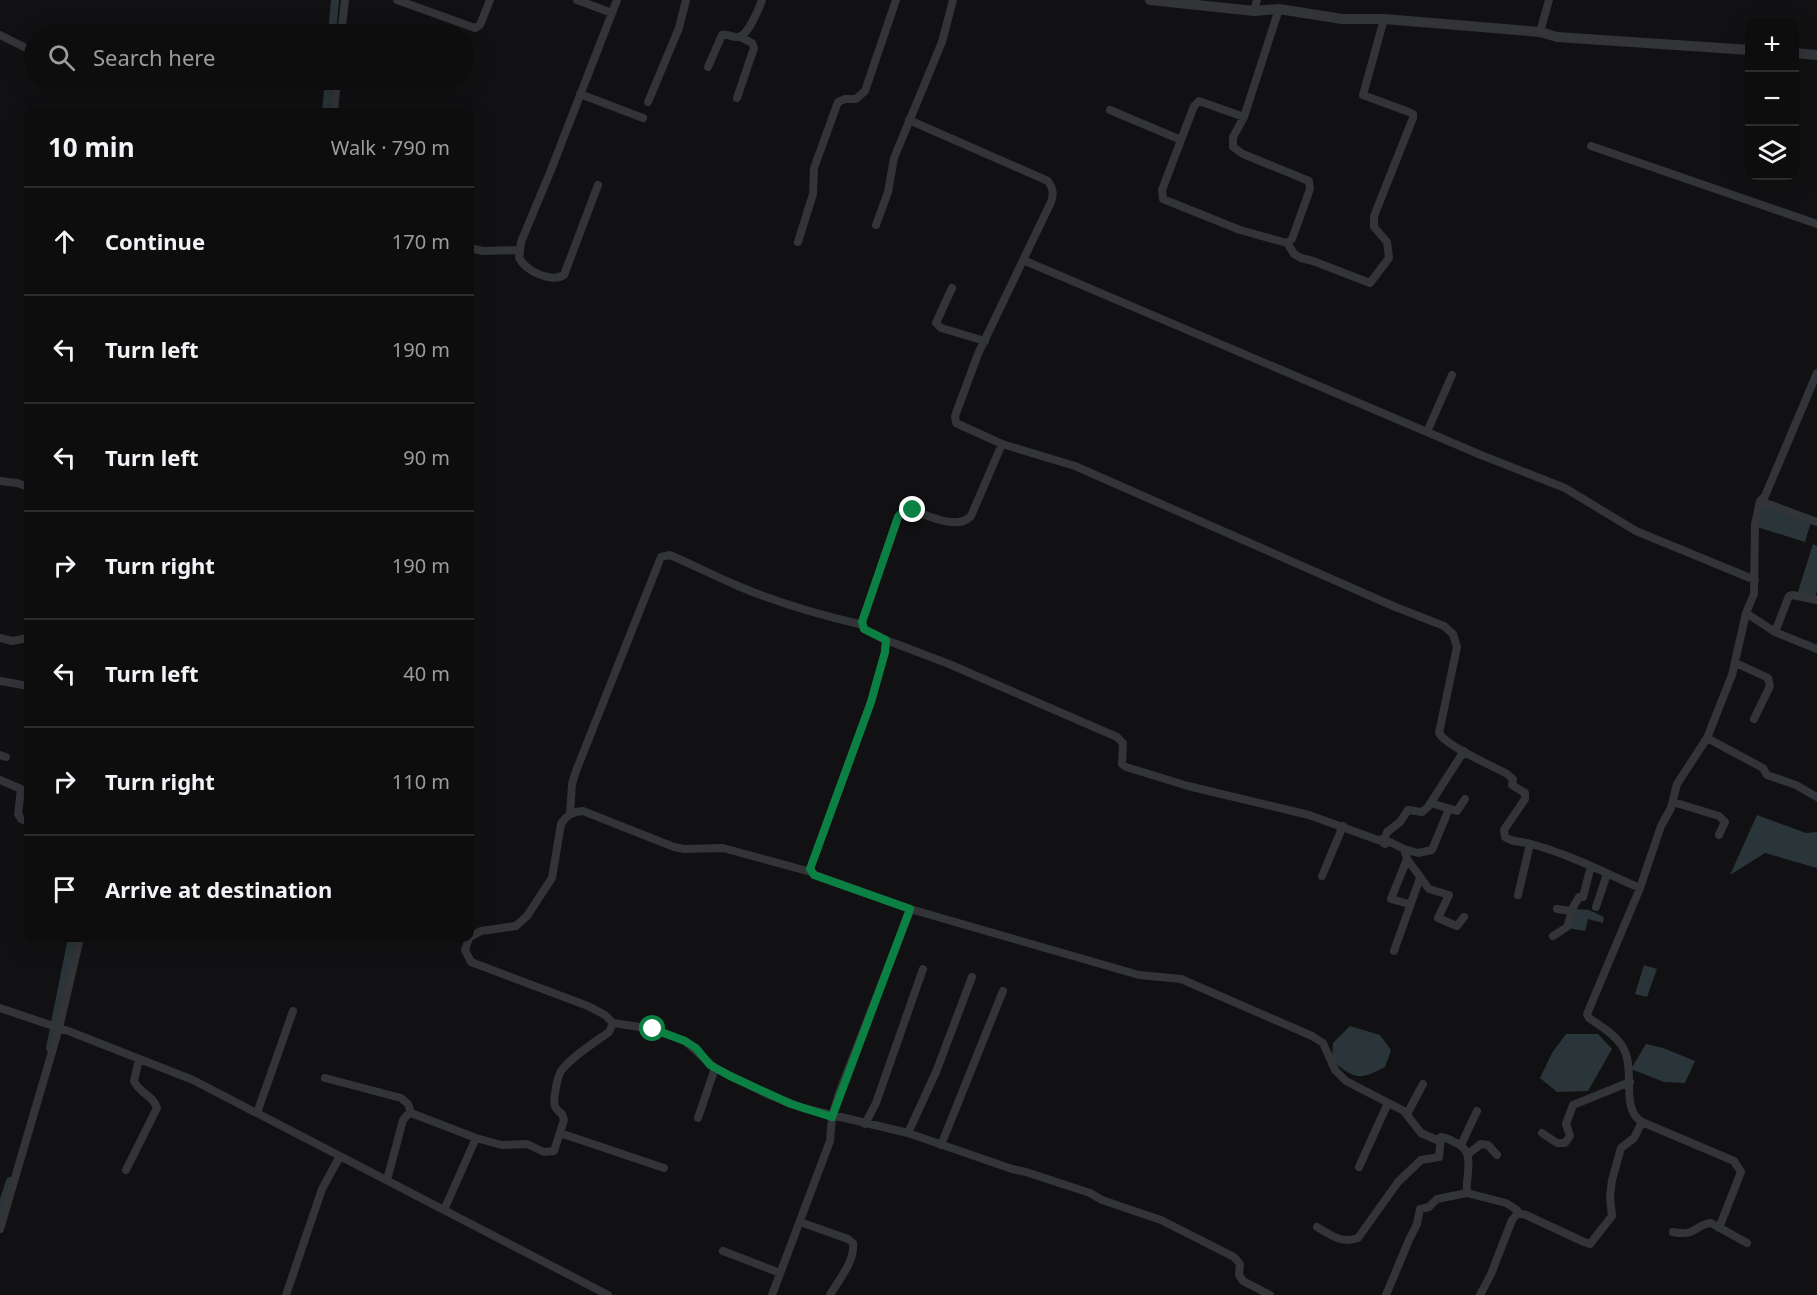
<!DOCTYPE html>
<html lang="en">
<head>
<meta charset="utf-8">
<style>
  :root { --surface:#0d0d0e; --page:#161617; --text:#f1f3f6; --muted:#9a9c9e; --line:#2d2d2e }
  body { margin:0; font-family:"Noto Sans",sans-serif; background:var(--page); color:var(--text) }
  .controls { position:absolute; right:18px; top:18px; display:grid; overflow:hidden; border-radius:12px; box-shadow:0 6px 24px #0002 }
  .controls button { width:54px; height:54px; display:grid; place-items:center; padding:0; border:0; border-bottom:2px solid var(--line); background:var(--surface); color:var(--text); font:30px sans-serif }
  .stop { position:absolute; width:18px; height:18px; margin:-14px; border:4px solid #0b8043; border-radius:50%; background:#fff }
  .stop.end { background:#0b8043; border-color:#fff; box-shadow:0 2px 6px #0008 }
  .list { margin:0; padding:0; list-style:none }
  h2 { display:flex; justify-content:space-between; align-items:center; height:78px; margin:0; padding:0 24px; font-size:26px }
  h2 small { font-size:20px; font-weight:400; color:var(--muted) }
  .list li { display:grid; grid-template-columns:39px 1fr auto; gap:18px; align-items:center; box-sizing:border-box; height:108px; padding:0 24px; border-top:2px solid var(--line) }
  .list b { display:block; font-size:22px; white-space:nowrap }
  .list em { font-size:20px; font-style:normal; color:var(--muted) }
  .icon { flex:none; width:33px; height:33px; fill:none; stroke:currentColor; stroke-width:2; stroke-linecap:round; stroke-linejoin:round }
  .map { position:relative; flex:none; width:1817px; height:1295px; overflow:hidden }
  .search { position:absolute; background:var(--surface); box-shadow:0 6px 24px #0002; left:24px; top:24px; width:450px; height:66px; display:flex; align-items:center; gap:15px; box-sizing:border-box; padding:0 21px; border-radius:33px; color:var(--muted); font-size:22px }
  .panel { position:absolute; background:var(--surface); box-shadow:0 6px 24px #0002; left:24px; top:108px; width:450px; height:834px; border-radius:12px }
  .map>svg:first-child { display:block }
  .water { fill:#293538 }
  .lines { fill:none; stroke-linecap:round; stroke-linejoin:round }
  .canal { stroke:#293538; stroke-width:8 }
  .minor { stroke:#323438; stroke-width:8 }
  .tertiary { stroke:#323438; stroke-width:10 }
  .route { stroke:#0b8043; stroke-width:8 }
</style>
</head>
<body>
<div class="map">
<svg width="1817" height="1295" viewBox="0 0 1817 1295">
  <rect width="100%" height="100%" fill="#111113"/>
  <path class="water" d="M1762,505l49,17 -6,20 -48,-15z
    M1813,544l4,2v45l-2,7 -18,-3z
    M1757,815l49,18 11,-1v36l-52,-15 -35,22z
    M1574,909l15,1 15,7 -1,6 -15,-4 -3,12 -17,-3z
    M1644,965l13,4 -10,28 -12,-3z
    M1350,1026l30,9 11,15 -6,17c-27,14 -29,12 -53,-6l1,-18z
    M1566,1034h32l14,15 -24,42 -31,1 -17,-14 12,-25z
    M1646,1044l17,4 32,13 -10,22 -21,-1 -33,-13z"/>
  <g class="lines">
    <path class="canal" d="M332,34l3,-34
      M326,112l3,-32
      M50,1048l22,-110
      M0,1212l10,-31"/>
    <path class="minor" d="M397,0l78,28 5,-3 10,-25
      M577,0l35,13
      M1279,9l-35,108 -11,20v10l10,7 66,27 1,8 -18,50 -5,4 7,11 7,4 12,3 57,22 19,-25 -2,-16 -13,-15v-11l39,-98v-4l-4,-2 -46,-17 21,-76
      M1254,11l3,-11
      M1540,32l9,-32
      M341,34l4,-34
      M0,35l34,17
      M708,67l14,-32c7,-1 9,2 15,2 10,1 22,-28 25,-37
      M580,94l63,24
      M737,98l17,-50 -2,-5 -12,-6
      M648,102l31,-74 7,-28
      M1110,110l71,30 13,-34 5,-5 45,16
      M334,112l3,-32
      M909,120l139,61c5,8 6,12 3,21l-73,152 -23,62 1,7 46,21 73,22 318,140 51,20 9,8 4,13 -18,86c7,13 52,32 68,41l6,5 -1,6 13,8v6l-21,31 1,7c8,6 17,4 26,7 38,10 74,29 109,44
      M1181,140l-19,50 1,9 77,31 47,13
      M1591,146l226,78
      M598,185l-34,90c-13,8 -38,-4 -45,-17l2,-16 30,-72 66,-170
      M876,225l12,-33 6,-34 48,-116 11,-42
      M798,242l15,-48 1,-26 24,-66 7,-3h11l9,-8 31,-91
      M470,248l13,3 36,-1
      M1023,260l458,195 84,33 71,43 119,49
      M952,288l-16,35 5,5 44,13
      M1427,432l25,-57
      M0,481l17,2 11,4
      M1760,501l57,21
      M1746,613l29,19 42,17
      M1775,632l14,-36 3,-1 25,5
      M0,638l12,3 16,-3
      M886,640l63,24 168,73 6,6 -1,21 4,3 62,19 121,29 69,25 7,-2 2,-6 13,-10 8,-12 14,2 6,-5 36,-56
      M1736,663l32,15 2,8 -16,33
      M0,681l28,5
      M28,730v-2
      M1707,738l56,30 4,7 29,10 21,12
      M0,755l6,2
      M0,780l21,9 -3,25 3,5 7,3
      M1673,802l46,14 6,6 -6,13
      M1431,803l26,8 8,-12
      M570,814l2,-30 4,-13 85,-214 9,-2c23,10 45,21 68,31 40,17 82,29 125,39
      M1381,841l4,3 5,-2 14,7 3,10 22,30 20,6 -11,23 19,8 7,-9
      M1404,849l14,4 14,-3 17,-41
      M1407,859l-16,40 18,5
      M1322,876l21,-50
      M1518,895l12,-51
      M1596,907l11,-33
      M910,909l229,66 42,4 131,57 11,7 12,27 11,11 58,30 17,22 16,7 4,-3c8,1 11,4 17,7 18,9 7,32 9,49l39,10 11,7 1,3
      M1557,909l14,2 8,-14h4l8,-31
      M1553,936l14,-9 6,-19
      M470,937l11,-6 35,-5 11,-10 25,-38 9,-54c5,-9 12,-12 22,-13l91,36 10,2 39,-1 88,24
      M1394,951l26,-73
      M0,1008l71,24 122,48 415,215
      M613,1023l40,6 32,12 30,27
      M325,1078l76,20 7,6 3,9
      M257,1113l36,-102
      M1407,1114l16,-30
      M698,1118l17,-50 54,27 34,13 105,25 104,36 14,3 64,21 12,7 59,20 73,37 6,7 -1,11 4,6 27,14
      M1642,1122c-23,-14 -5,-54 -20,-76 -7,-12 -22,-20 -33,-28l-2,-4 53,-126 21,-62 10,-18 6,-24 30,-46 25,-63 14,-62 8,-19 1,-70 5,-23 5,-5 52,-123
      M865,1124l11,-21 47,-134
      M560,1133l104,35
      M908,1133l28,-61 36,-95
      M1542,1133l15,10h8l5,-7 -4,-12 7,-19 57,-23
      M941,1145l62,-154
      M1461,1145l16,-34
      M1468,1154l13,-10 7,1 9,10
      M1359,1167l29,-64
      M126,1170l31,-62c-3,-12 -18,-15 -23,-27l5,-22
      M387,1180l16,-60 4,-5 4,-2 65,25 26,7 25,-1 17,8 10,-1 10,-31 -2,-6c-8,-6 -9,-10 -7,-20 1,-8 2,-16 6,-23 10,-14 34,-29 48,-39l4,-9 -8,-8 -17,-9 -117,-44 -6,-12 4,-12
      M444,1210l32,-72
      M800,1222l48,17 5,4c2,19 -14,36 -23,52
      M1317,1227c14,8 24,17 41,11l40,-56 23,-22 18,-3 2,-20
      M0,1229l59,-201 21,-90
      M1673,1232c25,5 22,-8 38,-9l36,20
      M723,1251l57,22
      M286,1295l36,-106 18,-33
      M772,1295l58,-154 2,-24 7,-24 71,-182v-2l-5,-2 -90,-32 -5,-6 61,-167 14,-50 1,-12 -22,-11 -2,-7 36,-105 5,-6 5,-2c16,4 49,23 63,7l31,-72
      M1386,1295l23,-55 8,-16 3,-15 9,-2 8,-8 30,-6
      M1480,1295l11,-21 21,-54 6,-7 8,2 58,27 6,2 22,-28 -2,-19 2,-17 9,-32 13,-10 8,-16 92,39 7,11 -22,56"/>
    <path class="tertiary" d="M1150,0l104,11 25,-2 63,10h42l156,13 17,5 193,13
      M1794,53l23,2"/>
  </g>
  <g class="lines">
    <path class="route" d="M653,1029l32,12 11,7 14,17 20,11 61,28 41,13 78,-208 -96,-34 -4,-6 61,-167 14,-50 1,-12 -22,-11 -2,-7 36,-105c5,-6 7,-9 15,-7"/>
  </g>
</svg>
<div class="controls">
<button>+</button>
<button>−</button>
<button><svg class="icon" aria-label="layers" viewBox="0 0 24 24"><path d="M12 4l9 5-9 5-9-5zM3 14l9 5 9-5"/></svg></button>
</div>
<div class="stop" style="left:653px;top:1029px"></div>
<div class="stop end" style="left:913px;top:510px"></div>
<div class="search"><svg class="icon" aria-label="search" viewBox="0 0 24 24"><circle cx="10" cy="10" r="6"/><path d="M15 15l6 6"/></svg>Search here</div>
<section class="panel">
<h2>10 min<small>Walk · 790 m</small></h2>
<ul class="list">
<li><svg class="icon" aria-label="ahead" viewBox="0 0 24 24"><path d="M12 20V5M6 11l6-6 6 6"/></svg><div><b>Continue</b></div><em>170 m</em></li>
<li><svg class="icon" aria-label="left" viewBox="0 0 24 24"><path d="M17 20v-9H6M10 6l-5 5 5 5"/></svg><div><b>Turn left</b></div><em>190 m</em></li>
<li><svg class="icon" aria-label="left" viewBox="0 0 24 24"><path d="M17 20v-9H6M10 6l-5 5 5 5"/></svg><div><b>Turn left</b></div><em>90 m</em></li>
<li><svg class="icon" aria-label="right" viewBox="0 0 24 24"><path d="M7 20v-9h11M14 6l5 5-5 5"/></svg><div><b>Turn right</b></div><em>190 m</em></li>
<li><svg class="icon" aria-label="left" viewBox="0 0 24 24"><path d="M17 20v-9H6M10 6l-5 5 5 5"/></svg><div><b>Turn left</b></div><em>40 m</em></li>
<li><svg class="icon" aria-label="right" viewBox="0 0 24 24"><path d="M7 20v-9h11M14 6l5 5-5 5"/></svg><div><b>Turn right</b></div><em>110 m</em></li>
<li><svg class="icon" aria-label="arrive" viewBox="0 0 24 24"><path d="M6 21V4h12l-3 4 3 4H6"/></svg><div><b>Arrive at destination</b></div></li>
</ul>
</section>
</div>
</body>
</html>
